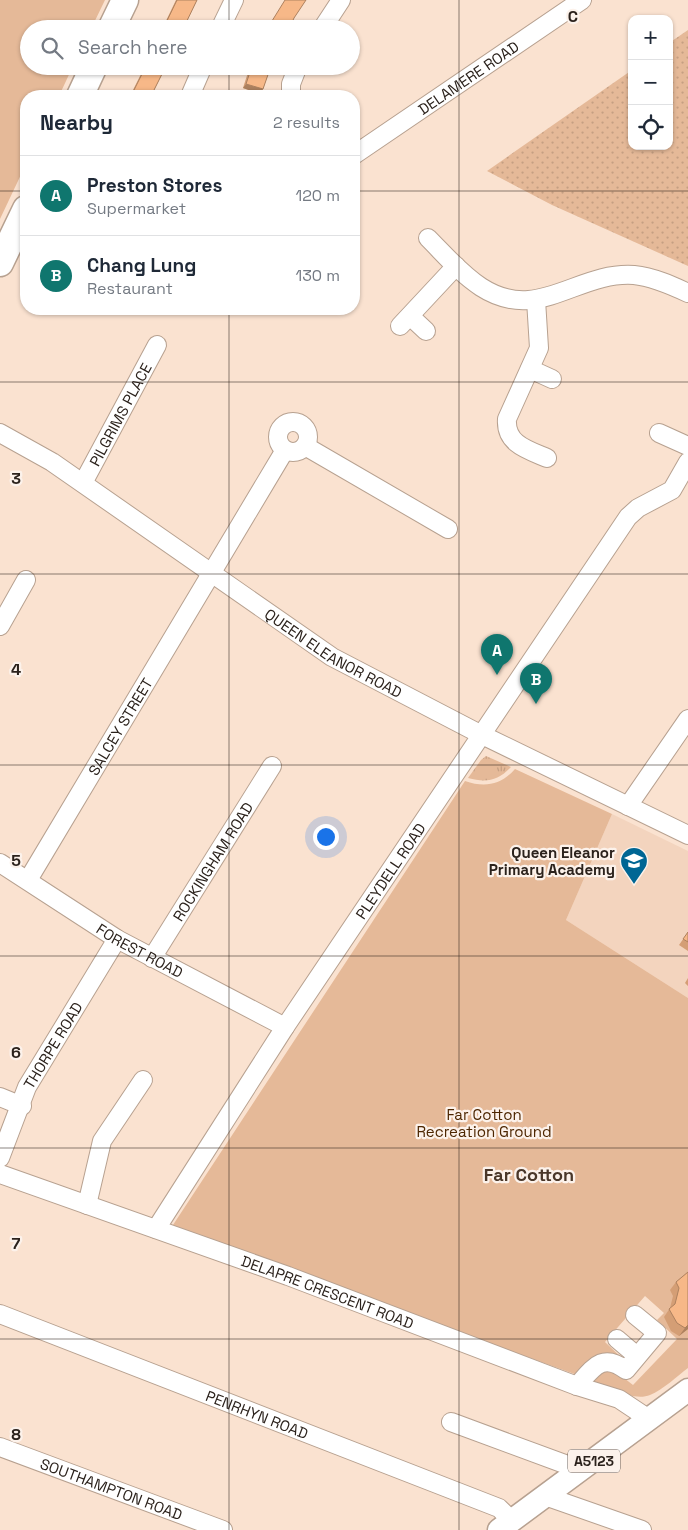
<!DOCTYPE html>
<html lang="en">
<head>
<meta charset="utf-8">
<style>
  :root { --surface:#fff; --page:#f2f2f3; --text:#1f2937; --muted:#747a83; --line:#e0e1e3; --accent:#0f766e }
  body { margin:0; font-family:"Space Grotesk",sans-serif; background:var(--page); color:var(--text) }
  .controls { position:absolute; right:15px; top:15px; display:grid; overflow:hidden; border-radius:10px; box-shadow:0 1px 4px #0004 }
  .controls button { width:45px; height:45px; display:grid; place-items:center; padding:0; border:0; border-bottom:1px solid var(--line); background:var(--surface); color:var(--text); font:25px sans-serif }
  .you { position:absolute; left:325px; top:836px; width:18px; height:18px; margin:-12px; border:4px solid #fff; border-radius:50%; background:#1a73e8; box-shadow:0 0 0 8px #1a73e833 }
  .badge { display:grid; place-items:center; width:32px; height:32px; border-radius:50%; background:var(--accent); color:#fff; font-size:16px; font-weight:700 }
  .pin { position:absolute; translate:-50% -41px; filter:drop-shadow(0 1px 2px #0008) }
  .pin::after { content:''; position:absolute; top:26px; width:18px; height:15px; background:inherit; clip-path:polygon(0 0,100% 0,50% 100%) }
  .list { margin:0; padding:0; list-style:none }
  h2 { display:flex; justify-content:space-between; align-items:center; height:65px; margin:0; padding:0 20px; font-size:21px }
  h2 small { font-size:16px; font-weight:400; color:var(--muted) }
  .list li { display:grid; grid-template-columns:32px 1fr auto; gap:15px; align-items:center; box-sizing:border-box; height:80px; padding:0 20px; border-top:1px solid var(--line) }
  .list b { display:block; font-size:19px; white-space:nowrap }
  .list p { margin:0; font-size:16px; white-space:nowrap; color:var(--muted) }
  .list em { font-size:16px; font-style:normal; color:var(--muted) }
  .icon { flex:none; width:28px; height:28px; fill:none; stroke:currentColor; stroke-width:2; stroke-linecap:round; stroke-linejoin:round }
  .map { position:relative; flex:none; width:688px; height:1530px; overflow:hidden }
  .search { position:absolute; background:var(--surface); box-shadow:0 1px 4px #0004; left:20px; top:20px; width:340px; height:55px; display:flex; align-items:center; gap:12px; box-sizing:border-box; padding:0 18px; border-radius:28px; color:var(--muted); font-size:19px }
  .panel { position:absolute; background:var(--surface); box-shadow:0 1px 4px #0004; left:20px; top:90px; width:340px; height:225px; border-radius:20px }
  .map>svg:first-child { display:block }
  .built { fill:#f3d4be }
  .grass { fill:url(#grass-tufts) }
  .park { fill:#e5b998 }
  .garden { fill:url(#garden-dots) }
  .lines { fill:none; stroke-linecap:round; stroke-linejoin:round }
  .minor-casing { stroke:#b7a190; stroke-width:20 }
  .major-casing { stroke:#b7a190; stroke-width:25 }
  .highway-casing { stroke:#b7a190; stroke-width:29 }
  .minor { stroke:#fff; stroke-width:18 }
  .major { stroke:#fff; stroke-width:22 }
  .highway { stroke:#fff; stroke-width:26 }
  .wall { fill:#d49e75 }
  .shaded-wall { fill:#ad815f }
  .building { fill:#f7b888; stroke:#ad815f }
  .grid { fill:none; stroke:#2b221c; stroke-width:1; stroke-opacity:0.55 }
  .labels { text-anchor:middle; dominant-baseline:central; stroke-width:4.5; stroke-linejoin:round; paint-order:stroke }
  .shield { fill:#fcf2eb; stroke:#6a605a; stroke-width:1 }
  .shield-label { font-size:14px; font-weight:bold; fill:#2b221c }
  .street-label { font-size:15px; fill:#2b221c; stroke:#fcf2eb }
  .poi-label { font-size:15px; font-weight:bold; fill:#2b221c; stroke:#fcf2eb; text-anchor:end }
  .park-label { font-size:15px; fill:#4d2600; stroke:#fcf2eb }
  .quarter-label { font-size:18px; font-weight:bold; fill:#4a3729; stroke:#fcf2eb }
  .grid-label { font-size:16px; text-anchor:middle; font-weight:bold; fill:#2b221c; stroke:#fcf2eb; stroke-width:4.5; stroke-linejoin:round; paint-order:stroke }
</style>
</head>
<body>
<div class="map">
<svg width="688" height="1530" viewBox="0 0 688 1530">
  <defs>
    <pattern id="grass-tufts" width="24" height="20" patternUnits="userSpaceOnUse" patternTransform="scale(1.25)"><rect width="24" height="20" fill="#e5b998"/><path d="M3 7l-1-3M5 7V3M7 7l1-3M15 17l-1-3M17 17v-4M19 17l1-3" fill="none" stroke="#c59f82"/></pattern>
    <pattern id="garden-dots" width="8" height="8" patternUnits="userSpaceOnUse" patternTransform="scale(1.25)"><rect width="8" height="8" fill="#e5b998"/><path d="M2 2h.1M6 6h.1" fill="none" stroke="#c59f82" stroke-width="1.8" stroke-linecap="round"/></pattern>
  </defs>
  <rect width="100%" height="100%" fill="#fae2d0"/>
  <path class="built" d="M612,814l76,37v147l-122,-78z"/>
  <path class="grass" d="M486,756l25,11c-13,14 -25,16 -43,11l13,-18z"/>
  <path class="park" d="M0,0h105l-14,29h-62v37h44l-14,30h-33v68l-26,55z
    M515,769l97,45 -46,106 122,78v370c-11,8 -25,22 -38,27 -17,7 -44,-9 -60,-15l7,-8 14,-4 22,17 44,-46 -20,-19 7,-7 -19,-17 -40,46 20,19 -45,15 -409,-148 294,-447c20,7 36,4 50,-12z"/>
  <path class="garden" d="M688,30v236l-136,-61 -65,-34 145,-101v76h37v-103z"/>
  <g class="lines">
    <defs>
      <g id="minor">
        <path d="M220,29l14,-29"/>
        <path d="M322,29l19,-29"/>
        <path d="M190,96l13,-30"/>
        <path d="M291,96v-12l7,-18"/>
        <path id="s1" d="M354,155l228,-155"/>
        <path d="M428,238c17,17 33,36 53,49 57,37 96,-16 153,-12 19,2 37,10 54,18"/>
        <path d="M536,300l3,48 -32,71c-2,25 21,31 40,39"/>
        <path d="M410,316l16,15"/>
        <path d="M400,326l56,-60"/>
        <path d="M530,369l22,10"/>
        <circle cx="293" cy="437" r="15"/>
        <path id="s2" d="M0,433l52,29 280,195 148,77 208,101"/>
        <path d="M659,433l29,13"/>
        <path d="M305,446l143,83"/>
        <path id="s3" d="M83,483l74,-138"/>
        <path d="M0,626l26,-46"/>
        <path d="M628,806l60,-87"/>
        <path id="s4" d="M0,863l117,76 168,88"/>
        <path id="s5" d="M28,880l257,-430"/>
        <path id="s6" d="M152,958l120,-192"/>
        <path d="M0,1097l22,9"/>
        <path id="s7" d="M0,1158l27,-71 90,-148"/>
        <path id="s8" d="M0,1174l288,102 289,110 42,13 30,20"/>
        <path d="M87,1205l15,-64 41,-61"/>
        <path id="s9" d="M156,1229l129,-202 343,-510 10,-9 34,-18 16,-28"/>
        <path id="s10" d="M0,1314l499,194 12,12"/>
        <path d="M617,1339l20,17"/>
        <path d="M577,1386c16,-18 25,-34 49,-16l31,-37 -22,-18"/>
        <path d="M451,1422l130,48"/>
        <path id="s11" d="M0,1447l223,83"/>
        <path d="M545,1496l97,34"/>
      </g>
      <path id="major" d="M499,1530l189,-140"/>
      <path id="highway" d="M111,29l14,-29
        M80,96l14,-30
        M0,263l26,-54"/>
    </defs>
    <use href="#minor" class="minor-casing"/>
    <use href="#major" class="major-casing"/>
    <use href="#highway" class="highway-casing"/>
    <use href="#minor" class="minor"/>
    <use href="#major" class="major"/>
    <use href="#highway" class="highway"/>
  </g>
  <path class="wall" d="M176,0h21l-14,29h-21z
    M145,66h21l-15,30h-21z
    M250,66h21l-8,23 -3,5 -17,-6z
    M688,932v19l-9,-6z
    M688,978v8l-3,-3z
    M688,1272v57l-9,7 -8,-5 -7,-14 6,-9 3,-12 -3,-6 6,-8z"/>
  <path class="shaded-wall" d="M246,84l17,5 -3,5 -17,-6z
    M688,1325v4l-9,7 6,-8z"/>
  <path class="building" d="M177,0h20l-14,29h-20z
    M285,0h21l-12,18 -5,11h-22z
    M146,66h20l-15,30h-20z
    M252,66h19l-8,23 -17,-5z
    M688,932v10l-5,-3z
    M688,1272v53l-3,3 -8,-5 -8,-14 6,-5 4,-16 -3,-6z"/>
  <path class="grid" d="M229,0v29M459,0v1530M229,66v30M0,191h26M354,191h334M229,309v1221M0,382h688M0,574h688M0,765h688M0,956h688M0,1148h688M0,1339h688"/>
  <defs>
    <symbol id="school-pin" viewBox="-11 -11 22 30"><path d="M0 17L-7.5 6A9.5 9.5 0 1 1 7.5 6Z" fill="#006694" stroke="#fcf2eb"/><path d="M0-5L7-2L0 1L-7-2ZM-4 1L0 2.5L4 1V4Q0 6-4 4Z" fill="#fff"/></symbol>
  </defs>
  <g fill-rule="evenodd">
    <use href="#school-pin" x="618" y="845" width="32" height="43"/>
  </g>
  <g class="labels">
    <rect class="shield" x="568" y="1449.5" width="52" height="23" rx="4"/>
    <g class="shield-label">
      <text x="594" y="1461">A5123</text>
    </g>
    <g class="street-label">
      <text stroke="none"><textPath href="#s1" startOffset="138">DELAMERE ROAD</textPath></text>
      <text stroke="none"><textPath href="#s3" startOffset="78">PILGRIMS PLACE</textPath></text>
      <text stroke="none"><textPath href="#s2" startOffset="400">QUEEN ELEANOR ROAD</textPath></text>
      <text stroke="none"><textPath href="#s5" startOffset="179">SALCEY STREET</textPath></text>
      <text stroke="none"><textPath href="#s6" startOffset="114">ROCKINGHAM ROAD</textPath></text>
      <text stroke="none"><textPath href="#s9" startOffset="428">PLEYDELL ROAD</textPath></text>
      <text stroke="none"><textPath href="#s4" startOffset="165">FOREST ROAD</textPath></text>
      <text stroke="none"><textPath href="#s7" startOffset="125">THORPE ROAD</textPath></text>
      <text stroke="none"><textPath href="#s8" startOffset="348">DELAPRE CRESCENT ROAD</textPath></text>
      <text stroke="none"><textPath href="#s10" startOffset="276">PENRHYN ROAD</textPath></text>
      <text stroke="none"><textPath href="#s11" startOffset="119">SOUTHAMPTON ROAD</textPath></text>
    </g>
    <g class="poi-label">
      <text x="615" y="852">Queen Eleanor<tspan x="615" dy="17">Primary Academy</tspan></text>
    </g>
    <g class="park-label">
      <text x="484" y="1114">Far Cotton<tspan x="484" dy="17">Recreation Ground</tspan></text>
    </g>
    <g class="quarter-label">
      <text x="529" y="1174">Far Cotton</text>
    </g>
  </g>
  <g class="grid-label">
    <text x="573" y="22">C</text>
    <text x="16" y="484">3</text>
    <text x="16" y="675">4</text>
    <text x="16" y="866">5</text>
    <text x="16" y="1058">6</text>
    <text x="16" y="1249">7</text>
    <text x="16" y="1440">8</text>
  </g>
</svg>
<div class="controls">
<button>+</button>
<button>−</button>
<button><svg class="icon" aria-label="locate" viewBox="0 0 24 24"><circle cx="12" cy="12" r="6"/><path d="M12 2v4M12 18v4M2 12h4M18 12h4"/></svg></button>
</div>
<div class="you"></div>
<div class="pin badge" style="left:497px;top:675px">A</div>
<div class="pin badge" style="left:536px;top:704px">B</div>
<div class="search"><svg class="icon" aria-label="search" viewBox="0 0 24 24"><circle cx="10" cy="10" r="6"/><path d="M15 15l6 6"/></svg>Search here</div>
<section class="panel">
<h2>Nearby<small>2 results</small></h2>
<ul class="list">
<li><span class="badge">A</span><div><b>Preston Stores</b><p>Supermarket</p></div><em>120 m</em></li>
<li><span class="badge">B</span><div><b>Chang Lung</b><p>Restaurant</p></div><em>130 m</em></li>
</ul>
</section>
</div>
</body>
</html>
